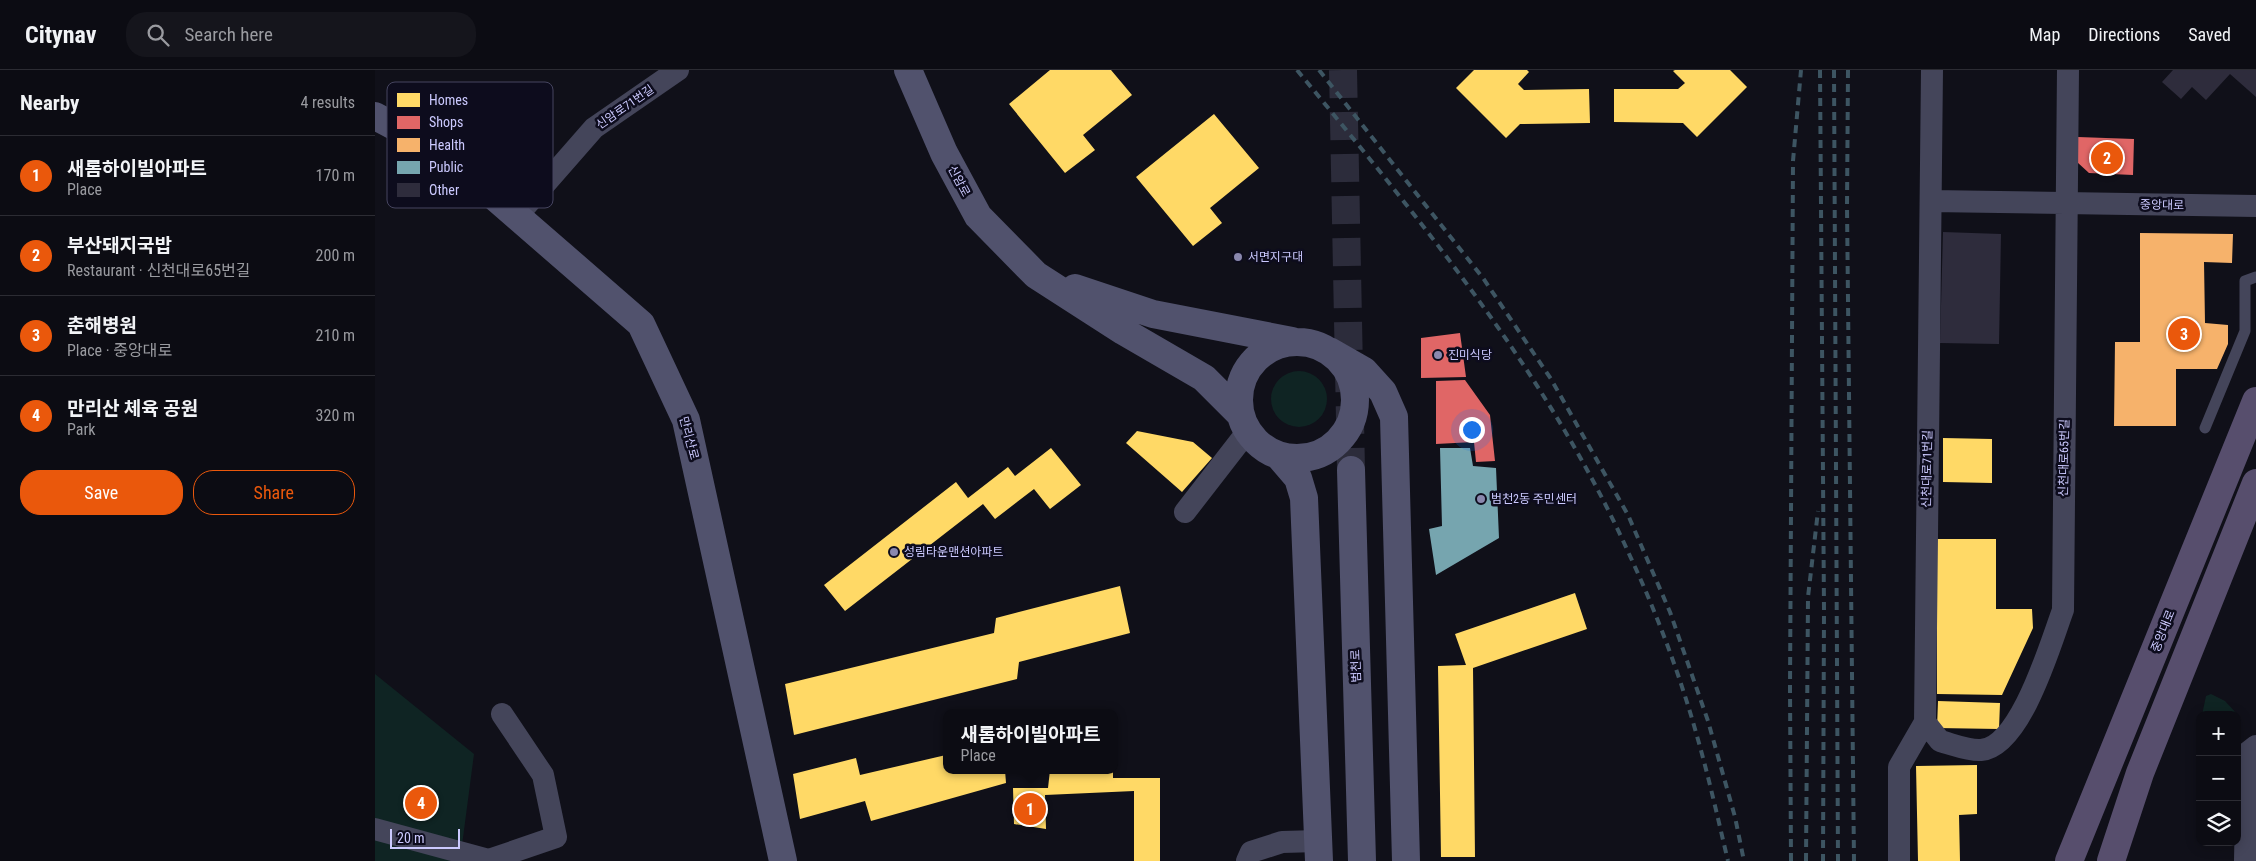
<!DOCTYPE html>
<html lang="en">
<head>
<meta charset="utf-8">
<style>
  :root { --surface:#0c0c13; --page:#15151c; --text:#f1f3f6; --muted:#9a9ba0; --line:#2c2c33; --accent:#ea580c }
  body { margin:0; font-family:"Roboto Condensed","Noto Sans KR",sans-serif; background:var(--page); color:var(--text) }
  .controls { position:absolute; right:15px; bottom:15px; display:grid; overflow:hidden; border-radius:10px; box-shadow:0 2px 12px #0003 }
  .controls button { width:45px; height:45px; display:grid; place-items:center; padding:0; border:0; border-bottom:1px solid var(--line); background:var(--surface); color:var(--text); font:25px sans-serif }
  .scale { position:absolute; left:15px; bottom:12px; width:70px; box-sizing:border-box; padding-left:5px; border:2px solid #cbc9fe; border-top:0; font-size:14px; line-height:18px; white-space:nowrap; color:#cbc9fe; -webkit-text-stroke:4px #0d0c1d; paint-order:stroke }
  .you { position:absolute; left:1096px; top:359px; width:18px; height:18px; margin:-12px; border:4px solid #fff; border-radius:50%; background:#1a73e8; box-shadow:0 0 0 8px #1a73e833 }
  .badge { display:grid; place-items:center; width:32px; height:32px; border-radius:50%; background:var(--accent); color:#fff; font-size:16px; font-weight:700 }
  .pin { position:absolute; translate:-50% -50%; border:2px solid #fff; box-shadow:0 1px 5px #0006 }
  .popup { position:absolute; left:568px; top:639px; width:175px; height:65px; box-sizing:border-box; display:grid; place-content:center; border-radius:10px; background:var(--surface); filter:drop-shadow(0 1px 4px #0005); font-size:16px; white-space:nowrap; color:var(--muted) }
  .popup b { font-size:19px; color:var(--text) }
  .popup::after { content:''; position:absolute; left:50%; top:100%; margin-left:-10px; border:10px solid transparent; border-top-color:var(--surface) }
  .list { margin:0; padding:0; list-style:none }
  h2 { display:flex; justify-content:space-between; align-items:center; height:65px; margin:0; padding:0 20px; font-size:21px }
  h2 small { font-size:16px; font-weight:400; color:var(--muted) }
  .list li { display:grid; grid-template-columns:32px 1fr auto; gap:15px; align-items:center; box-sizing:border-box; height:80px; padding:0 20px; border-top:1px solid var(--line) }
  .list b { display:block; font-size:19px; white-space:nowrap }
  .list p { margin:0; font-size:16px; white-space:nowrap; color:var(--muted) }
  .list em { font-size:16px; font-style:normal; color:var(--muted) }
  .actions { display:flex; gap:10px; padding:15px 20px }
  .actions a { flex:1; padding:11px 0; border:1px solid var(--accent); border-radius:20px; text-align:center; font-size:18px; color:var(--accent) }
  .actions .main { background:var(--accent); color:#fff }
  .icon { flex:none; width:28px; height:28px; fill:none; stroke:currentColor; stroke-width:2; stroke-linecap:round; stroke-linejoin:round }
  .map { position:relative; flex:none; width:1881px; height:791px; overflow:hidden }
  header { display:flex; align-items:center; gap:30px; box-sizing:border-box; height:70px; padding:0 25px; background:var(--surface); border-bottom:1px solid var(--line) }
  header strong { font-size:24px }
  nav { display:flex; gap:28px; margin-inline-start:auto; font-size:18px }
  .search { width:350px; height:45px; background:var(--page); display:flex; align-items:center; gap:12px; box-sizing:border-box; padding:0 18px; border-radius:20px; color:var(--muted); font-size:19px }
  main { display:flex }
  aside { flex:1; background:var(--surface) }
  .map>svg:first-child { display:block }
  .green { fill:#0f2423 }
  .homes { fill:#ffd966 }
  .shops { fill:#e06666 }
  .health { fill:#f6b26b }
  .public { fill:#76a5af }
  .building { fill:#2e2c3c }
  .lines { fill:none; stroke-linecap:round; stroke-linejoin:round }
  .secondary-tunnel { stroke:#2c2c3b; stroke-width:28; stroke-dasharray:28 14; stroke-linecap:butt }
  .lane { stroke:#44455a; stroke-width:11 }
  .street { stroke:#44455a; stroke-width:22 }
  .secondary { stroke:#51526d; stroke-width:28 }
  .primary { stroke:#574e6d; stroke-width:28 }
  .rail { stroke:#3d5562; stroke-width:4; stroke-dasharray:8 6; stroke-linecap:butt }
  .poi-dot { fill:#8a88ae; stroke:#0d0c1d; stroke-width:2 }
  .labels { text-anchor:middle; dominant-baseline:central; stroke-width:5; stroke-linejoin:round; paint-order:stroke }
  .street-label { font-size:12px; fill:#cbc9fe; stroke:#0d0c1d }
  .poi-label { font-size:12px; fill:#cbc9fe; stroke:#0d0c1d; text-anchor:start }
  .key { fill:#0d0c1d; stroke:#464560; stroke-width:1 }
  .key-label { font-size:14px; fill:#cbc9fe }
</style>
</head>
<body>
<header>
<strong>Citynav</strong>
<div class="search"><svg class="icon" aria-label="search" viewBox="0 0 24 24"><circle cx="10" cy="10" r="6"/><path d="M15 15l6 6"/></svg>Search here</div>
<nav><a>Map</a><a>Directions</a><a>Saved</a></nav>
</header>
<main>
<aside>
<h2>Nearby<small>4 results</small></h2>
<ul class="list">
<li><span class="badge">1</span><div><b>새롬하이빌아파트</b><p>Place</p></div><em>170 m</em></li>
<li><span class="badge">2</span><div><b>부산돼지국밥</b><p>Restaurant · 신천대로65번길</p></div><em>200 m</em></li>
<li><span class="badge">3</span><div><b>춘해병원</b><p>Place · 중앙대로</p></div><em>210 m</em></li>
<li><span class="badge">4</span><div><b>만리산 체육 공원</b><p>Park</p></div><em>320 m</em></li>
</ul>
<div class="actions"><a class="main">Save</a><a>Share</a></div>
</aside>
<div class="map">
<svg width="1881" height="791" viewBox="0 0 1881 791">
  <rect width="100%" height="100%" fill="#101019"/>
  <path class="green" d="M896 329a28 28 0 1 1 56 0a28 28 0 1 1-56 0Z
    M0,604l99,80 -13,99 -5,8h-81z
    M1836,624l14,7 14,15v52l-2,-53h-35l4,-19z"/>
  <path class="homes" d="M675,0h61l21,25 -49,40 12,15 -30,23 -56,-69z
    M1099,0h53l2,2 -11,12 6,6 65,-1 1,34 -70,1 -14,14 -50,-50z
    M1300,0h55l17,17 -50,50 -14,-14 -69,-1v-33h64l7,-6 -12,-12z
    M839,44l45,54 -49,40 12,15 -29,23 -57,-69z
    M762,361l56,11 19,16 -30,34 -56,-49z
    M1568,368l49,1v44l-49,-1z
    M676,378l30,37 -31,24 -16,-20 -39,30 -12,-15 -138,107 -21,-26 132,-103 12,16 40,-31 7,9z
    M1562,469h59v70h36l1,19 -31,67 -65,-1z
    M745,516l10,47 -111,29 -2,17 -223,56 -9,-51 209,-51 2,-15z
    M1200,523l12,36 -114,39 2,189h-34l-3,-191 28,-1 -11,-31z
    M1563,631l62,2 -1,26 -62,-1z
    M571,685v15h59l1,13 -135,38 -6,-20 -65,18 -7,-45 63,-16 4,17z
    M1602,695v49l-18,1 1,46h-42l-2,-95z
    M675,700h63v8h47v83h-26v-70l-89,4 1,34 -32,-5 -1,-36h35z"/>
  <path class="shops" d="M1703,67l56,2 -1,36 -44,-2 -12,-11z
    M1085,263l6,44 -45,1v-40z
    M1090,310l25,35 5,46 -19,1 -2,-20 -38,2v-63z"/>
  <path class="health" d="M1765,163l93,1 -1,29 -28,-1 1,61 23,2v19l-11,25h-41v57h-62l1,-84h25z"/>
  <path class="public" d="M1065,378h30l3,18 23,2 3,70 -63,37 -7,-46 13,-3z"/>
  <path class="building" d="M1798,0h83v27l-26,-23 -24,26 -14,-13 -11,12 -19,-17z
    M1568,162l58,2 -2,110 -59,-1z"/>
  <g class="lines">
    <path class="secondary-tunnel" d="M968,0l8,400"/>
    <path class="lane" d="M1830,358l40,-97v-50l11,-4"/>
    <path class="street" d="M1556,131l325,5
      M142,146l77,-88 84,-58
      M810,442l62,-80
      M1550,652l15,19c12,3 29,10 41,9 40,-3 70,-108 82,-140l5,-540
      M0,759l114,31 67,-23 -13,-62 -41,-61
      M872,791l4,-9 31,-10 36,-1
      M1524,791v-94l26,-45 7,-652
      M1870,791l2,-108 9,-7"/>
    <path class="secondary" d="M533,0l36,83 34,63 58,59 87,56 81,47 35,35
      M0,46l68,36 198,172 45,96 97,441
      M700,218l78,26 139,27
      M864 330a58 58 0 1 1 116 0a58 58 0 1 1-116 0Z
      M954,281l35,20 19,21 11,25 12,444
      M904,386l19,22 6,20 15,363
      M976,400l11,391"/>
    <path class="primary" d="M1694,791l187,-460
      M1736,791l29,-88 116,-290"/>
    <path class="rail" d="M922,0c125,152 252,305 333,486 27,58 50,119 67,180 12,42 21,83 31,125
      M944,0l164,208 68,101 77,136 42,97 38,109 27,96 9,44
      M1445,0l4,540 -1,251
      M1459,0l4,791
      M1473,0l-1,137 7,654
      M1416,791l-1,-173 3,-527 8,-91
      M1431,791l2,-264 10,-86"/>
  </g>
  <g class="poi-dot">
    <circle cx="863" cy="187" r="5"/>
    <circle cx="1063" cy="285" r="5"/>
    <circle cx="1106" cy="429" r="5"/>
    <circle cx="519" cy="482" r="5"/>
  </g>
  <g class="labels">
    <g class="street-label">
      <text transform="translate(250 37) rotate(-35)">신암로71번길</text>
      <text transform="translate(584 111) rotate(62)">신암로</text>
      <text transform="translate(1787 135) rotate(1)">중앙대로</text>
      <text transform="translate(314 368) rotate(75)">만리산로</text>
      <text transform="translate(1689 388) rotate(-89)">신천대로65번길</text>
      <text transform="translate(1552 399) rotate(-89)">신천대로71번길</text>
      <text transform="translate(1788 561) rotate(-68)">중앙대로</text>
      <text transform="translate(981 596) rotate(-92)">범천로</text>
    </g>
    <g class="poi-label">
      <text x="873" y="187">서면지구대</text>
      <text x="1073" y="285">진미식당</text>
      <text x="1116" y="429">범천2동 주민센터</text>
      <text x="529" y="482">성림타운맨션아파트</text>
    </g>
  </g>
  <rect x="12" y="12" width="166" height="126" rx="8" class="key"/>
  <rect x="22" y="23" width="23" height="14" fill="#ffd966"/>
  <rect x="22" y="46" width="23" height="13" fill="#e06666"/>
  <rect x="22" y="68" width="23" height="14" fill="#f6b26b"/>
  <rect x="22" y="91" width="23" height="13" fill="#76a5af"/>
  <rect x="22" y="113" width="23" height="14" fill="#2e2c3c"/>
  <g class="key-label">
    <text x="54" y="35">Homes</text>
    <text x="54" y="57">Shops</text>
    <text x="54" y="80">Health</text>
    <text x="54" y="102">Public</text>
    <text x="54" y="125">Other</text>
  </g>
</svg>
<div class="controls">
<button>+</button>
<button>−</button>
<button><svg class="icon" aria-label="layers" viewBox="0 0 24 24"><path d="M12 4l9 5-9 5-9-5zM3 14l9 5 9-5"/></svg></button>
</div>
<div class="scale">20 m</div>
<div class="you"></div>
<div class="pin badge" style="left:655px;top:739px">1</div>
<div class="popup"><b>새롬하이빌아파트</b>Place</div>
<div class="pin badge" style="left:1732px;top:88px">2</div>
<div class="pin badge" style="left:1809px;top:264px">3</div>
<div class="pin badge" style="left:46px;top:733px">4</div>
</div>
</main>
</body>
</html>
